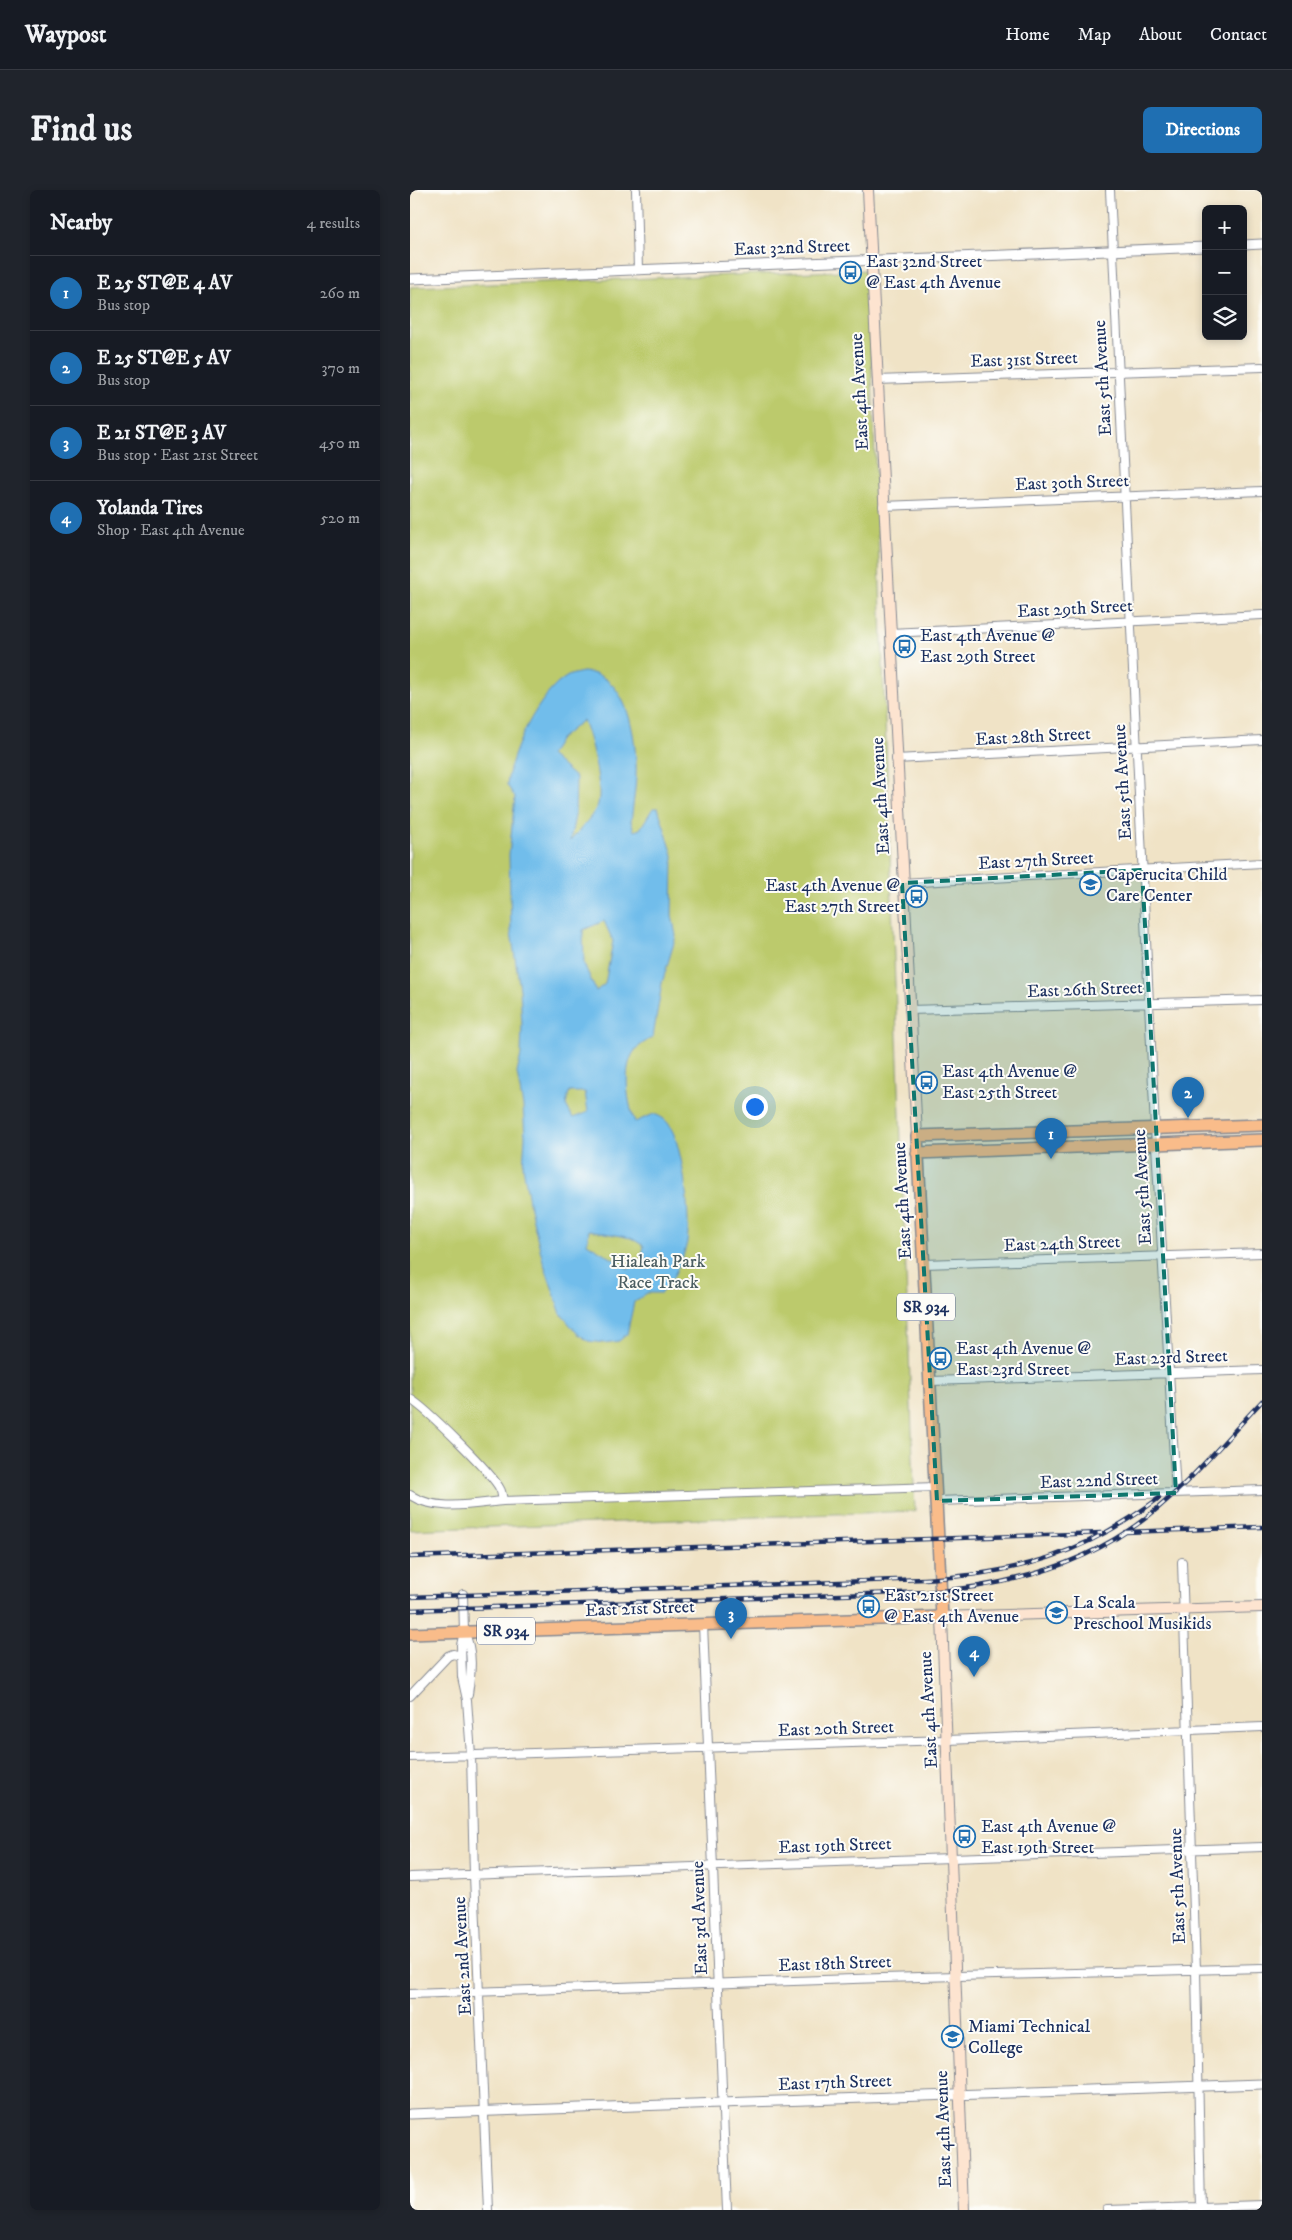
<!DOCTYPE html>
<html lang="en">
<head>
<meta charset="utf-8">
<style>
  :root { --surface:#171b24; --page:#20242c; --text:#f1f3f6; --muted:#9ea1a6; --line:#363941; --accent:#1f6fb2 }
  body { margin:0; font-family:"IM FELL DW Pica",serif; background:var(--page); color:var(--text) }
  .controls { position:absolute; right:15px; top:15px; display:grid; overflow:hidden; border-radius:8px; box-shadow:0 2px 8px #0003 }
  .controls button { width:45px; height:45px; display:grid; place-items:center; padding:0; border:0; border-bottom:1px solid var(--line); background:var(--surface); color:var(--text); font:25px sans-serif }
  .you { position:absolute; left:344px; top:916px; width:18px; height:18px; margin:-12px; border:4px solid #fff; border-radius:50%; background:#1a73e8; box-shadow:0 0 0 8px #1a73e833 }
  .badge { display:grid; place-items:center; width:32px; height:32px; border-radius:50%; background:var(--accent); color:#fff; font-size:16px; font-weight:700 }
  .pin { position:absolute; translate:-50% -41px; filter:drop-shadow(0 1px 2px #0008) }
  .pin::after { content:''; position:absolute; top:26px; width:18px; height:15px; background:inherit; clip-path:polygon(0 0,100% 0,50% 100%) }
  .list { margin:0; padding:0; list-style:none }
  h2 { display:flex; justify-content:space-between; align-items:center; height:65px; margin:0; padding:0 20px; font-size:21px }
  h2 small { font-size:16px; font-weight:400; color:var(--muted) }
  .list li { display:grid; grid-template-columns:32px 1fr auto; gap:15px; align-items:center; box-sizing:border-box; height:75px; padding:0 20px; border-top:1px solid var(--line) }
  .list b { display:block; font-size:19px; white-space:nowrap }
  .list p { margin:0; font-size:16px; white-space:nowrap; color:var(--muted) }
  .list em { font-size:16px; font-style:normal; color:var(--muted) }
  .icon { flex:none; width:28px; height:28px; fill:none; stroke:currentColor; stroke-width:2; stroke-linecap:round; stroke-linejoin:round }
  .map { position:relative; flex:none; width:852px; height:2020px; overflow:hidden; border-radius:8px }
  header { display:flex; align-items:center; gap:30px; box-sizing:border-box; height:70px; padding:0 25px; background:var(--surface); border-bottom:1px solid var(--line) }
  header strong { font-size:24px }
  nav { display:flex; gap:28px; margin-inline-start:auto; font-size:18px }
  .intro { display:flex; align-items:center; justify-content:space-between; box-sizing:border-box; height:120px; padding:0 30px }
  h1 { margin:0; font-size:35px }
  .button { padding:12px 22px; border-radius:8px; background:var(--accent); color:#fff; font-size:18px; font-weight:700 }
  main { display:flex; gap:30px; padding:0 30px }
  aside { flex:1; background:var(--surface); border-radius:8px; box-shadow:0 2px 8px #0003 }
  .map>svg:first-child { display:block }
  .green { fill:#bcca6c; stroke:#6c7c65 }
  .water { fill:#71bdeb; stroke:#4676a4; fill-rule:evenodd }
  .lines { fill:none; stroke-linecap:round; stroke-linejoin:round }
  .minor-casing { stroke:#868992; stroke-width:10 }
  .tertiary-casing { stroke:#868992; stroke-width:11 }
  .secondary-casing { stroke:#868992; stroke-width:12 }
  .primary-casing { stroke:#868992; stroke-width:14 }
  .minor { stroke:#fff; stroke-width:8 }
  .tertiary { stroke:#fff; stroke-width:9 }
  .secondary { stroke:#fde4d0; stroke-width:10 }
  .primary { stroke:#f9bc8a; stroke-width:11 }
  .rail-casing { stroke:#1b2f5e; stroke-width:4.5 }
  .rail { stroke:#fdfcf7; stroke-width:2.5; stroke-dasharray:8; stroke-linecap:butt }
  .marked { fill:#0f766e; fill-opacity:0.2; stroke:#0f766e; stroke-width:4; stroke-dasharray:10 6; stroke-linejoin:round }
  .labels { text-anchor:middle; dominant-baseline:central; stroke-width:4; stroke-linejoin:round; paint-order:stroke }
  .shield { fill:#fdfcf7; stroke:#5f6c8c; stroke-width:1 }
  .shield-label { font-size:16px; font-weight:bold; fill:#1b2f5e }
  .street-label { font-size:18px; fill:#1b2f5e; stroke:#fdfcf7 }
  .poi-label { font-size:18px; fill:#1b2f5e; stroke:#fdfcf7; text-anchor:start }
  .park-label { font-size:18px; fill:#4b5e62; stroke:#fdfcf7 }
</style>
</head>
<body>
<header>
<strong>Waypost</strong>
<nav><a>Home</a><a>Map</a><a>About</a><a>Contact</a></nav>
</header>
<div class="intro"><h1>Find us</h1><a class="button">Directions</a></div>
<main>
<aside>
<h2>Nearby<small>4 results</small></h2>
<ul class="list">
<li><span class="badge">1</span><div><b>E 25 ST@E 4 AV</b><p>Bus stop</p></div><em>260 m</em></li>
<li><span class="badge">2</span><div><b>E 25 ST@E 5 AV</b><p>Bus stop</p></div><em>370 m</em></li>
<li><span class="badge">3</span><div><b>E 21 ST@E 3 AV</b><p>Bus stop · East 21st Street</p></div><em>450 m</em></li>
<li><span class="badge">4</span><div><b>Yolanda Tires</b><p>Shop · East 4th Avenue</p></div><em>520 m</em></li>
</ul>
</aside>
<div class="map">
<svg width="852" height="2020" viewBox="0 0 852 2020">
  <rect width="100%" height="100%" fill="#fdfcf7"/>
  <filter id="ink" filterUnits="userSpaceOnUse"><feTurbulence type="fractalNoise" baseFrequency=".02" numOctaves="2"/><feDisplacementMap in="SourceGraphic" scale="10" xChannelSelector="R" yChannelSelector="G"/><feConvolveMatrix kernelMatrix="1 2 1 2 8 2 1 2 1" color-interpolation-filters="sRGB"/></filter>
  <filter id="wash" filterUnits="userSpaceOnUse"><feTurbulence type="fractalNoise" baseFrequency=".0096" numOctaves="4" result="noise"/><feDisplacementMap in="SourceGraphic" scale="20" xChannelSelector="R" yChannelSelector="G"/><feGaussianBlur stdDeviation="1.12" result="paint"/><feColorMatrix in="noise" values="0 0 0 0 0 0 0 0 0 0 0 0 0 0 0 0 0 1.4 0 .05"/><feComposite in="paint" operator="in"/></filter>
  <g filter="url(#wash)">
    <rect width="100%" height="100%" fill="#f0e3c6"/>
    <path class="green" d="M458,80l47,1241 -505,19v-1243z"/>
    <path class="water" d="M173,482c42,0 52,58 53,91 1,19 -3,40 -5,59l3,9 6,-2 13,-21h5l15,47 -1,60 4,21 -14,47 -9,54c-8,5 -17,10 -21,18 -9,17 -4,50 3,67l19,-8c8,3 13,6 17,14 12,21 20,90 16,114 -4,18 -13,37 -26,51h-14l-13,9 -7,32 -8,7 -15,2 -16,-2 -12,-9 -15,-18 -18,-53 -13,-53 -7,-42 2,-29 -2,-31 -6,-33 4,-18 1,-30 -2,-36 -9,-57 -2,-77 6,-58 -8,-12c3,-32 32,-93 61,-109 4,-2 11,-3 15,-4zM173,530c7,17 20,66 15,84 -3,10 -21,29 -28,37l5,-25 1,-38 -26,-23 10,-16zM194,731l9,20 -8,43 -9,7 -12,-27 -1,-34zM159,902h16l3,20 -15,6 -7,-13zM179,1040l42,8 13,8 -3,14 -12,9 -42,-26z"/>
  </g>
  <g filter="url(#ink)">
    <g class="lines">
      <defs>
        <path id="minor" d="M226,0l2,80
          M700,0l45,938 21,365
          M467,190l385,-13
          M473,316l379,-15
          M480,443l372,-18
          M486,569l366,-19
          M492,693l360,-20
          M499,820l353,-10
          M514,1074l338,-11
          M521,1191l331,-11
          M0,1209c16,9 83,75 90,90 2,3 2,8 3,12
          M0,1305c26,17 63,9 93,6l433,-14
          M527,1311l325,-11
          M772,1372l14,408 5,240
          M53,1404l1,38 -3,13 1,32 5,23 4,55 3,120 14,335
          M293,1434l24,586
          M54,1442c10,20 7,41 4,62
          M0,1506l38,-40 5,-2 8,2
          M0,1567l538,-17 314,-13
          M0,1687l852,-30
          M0,1804l473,-16 379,-10
          M697,2020l155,-5"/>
        <path id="tertiary" d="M833,55l19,-1
          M0,89l796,-32
          M0,1924l852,-30"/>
        <path id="secondary" d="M458,0l49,946
          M554,2020l-22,-593 320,-10"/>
        <path id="primary" d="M507,963l345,-13
          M0,1444l532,-17 -25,-481 345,-11"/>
      </defs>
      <use href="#minor" class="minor-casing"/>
      <use href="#tertiary" class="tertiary-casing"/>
      <use href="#secondary" class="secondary-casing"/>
      <use href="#primary" class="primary-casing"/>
      <use href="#minor" class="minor"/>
      <use href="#tertiary" class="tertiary"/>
      <use href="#secondary" class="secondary"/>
      <use href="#primary" class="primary"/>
      <defs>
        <path id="rail" d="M715,1342l137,-5
          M0,1367l692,-24
          M0,1407l515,-18c93,-5 159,-25 234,-81
          M0,1420l516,-18c80,-5 157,-25 221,-75 43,-34 78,-77 115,-116"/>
      </defs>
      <use href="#rail" class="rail-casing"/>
      <use href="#rail" class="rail"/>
    </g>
  </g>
  <path class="marked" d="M732,680l34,623 -239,8 -35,-618z"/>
  <defs>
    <symbol id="bus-ring" viewBox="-11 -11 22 22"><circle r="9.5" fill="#fdfcf7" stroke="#1f6fb2" stroke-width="1.5"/><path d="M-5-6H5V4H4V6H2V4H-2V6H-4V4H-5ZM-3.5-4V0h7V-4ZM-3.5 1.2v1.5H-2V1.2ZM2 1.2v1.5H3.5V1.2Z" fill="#1f6fb2"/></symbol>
    <symbol id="school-ring" viewBox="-11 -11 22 22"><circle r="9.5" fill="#fdfcf7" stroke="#1f6fb2" stroke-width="1.5"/><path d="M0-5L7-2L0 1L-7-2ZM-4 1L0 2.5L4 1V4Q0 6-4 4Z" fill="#1f6fb2"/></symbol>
  </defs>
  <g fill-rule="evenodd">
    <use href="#bus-ring" x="428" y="70" width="25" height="25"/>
    <use href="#bus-ring" x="482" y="444" width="25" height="25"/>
    <use href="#school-ring" x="668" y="682" width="25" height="25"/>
    <use href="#bus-ring" x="494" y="694" width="25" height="25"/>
    <use href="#bus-ring" x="504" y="880" width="25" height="25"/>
    <use href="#bus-ring" x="518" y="1156" width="25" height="25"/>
    <use href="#bus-ring" x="446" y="1404" width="25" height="25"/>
    <use href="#school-ring" x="634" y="1410" width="25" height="25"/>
    <use href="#bus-ring" x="542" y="1634" width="25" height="25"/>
    <use href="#school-ring" x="530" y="1834" width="25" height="25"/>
  </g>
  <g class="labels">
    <g class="shield">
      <rect x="487" y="1103.5" width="58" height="27" rx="4"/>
      <rect x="67" y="1427.5" width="58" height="27" rx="4"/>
    </g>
    <g class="shield-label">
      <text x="516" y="1117">SR 934</text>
      <text x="96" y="1441">SR 934</text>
    </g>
    <g class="street-label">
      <text transform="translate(382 58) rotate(-2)">East 32nd Street</text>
      <text transform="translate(614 170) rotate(-2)">East 31st Street</text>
      <text transform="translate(693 188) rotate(-93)">East 5th Avenue</text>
      <text transform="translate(450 202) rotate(-93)">East 4th Avenue</text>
      <text transform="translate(662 293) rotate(-2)">East 30th Street</text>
      <text transform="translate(665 419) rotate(-3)">East 29th Street</text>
      <text transform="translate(623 547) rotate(-3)">East 28th Street</text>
      <text transform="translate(713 592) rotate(-93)">East 5th Avenue</text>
      <text transform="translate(471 606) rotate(-93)">East 4th Avenue</text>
      <text transform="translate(626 671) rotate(-3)">East 27th Street</text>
      <text transform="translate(675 800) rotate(-2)">East 26th Street</text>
      <text transform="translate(733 997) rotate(-93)">East 5th Avenue</text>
      <text transform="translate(493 1011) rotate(-93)">East 4th Avenue</text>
      <text transform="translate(652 1054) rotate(-2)">East 24th Street</text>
      <text transform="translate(761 1168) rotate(-2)">East 23rd Street</text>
      <text transform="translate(689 1291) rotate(-2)">East 22nd Street</text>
      <text transform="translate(230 1419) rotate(-2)">East 21st Street</text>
      <text transform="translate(519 1520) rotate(-93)">East 4th Avenue</text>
      <text transform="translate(426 1539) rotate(-2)">East 20th Street</text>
      <text transform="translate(425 1656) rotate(-2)">East 19th Street</text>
      <text transform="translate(768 1696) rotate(-92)">East 5th Avenue</text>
      <text transform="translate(290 1728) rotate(-92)">East 3rd Avenue</text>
      <text transform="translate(53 1766) rotate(-93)">East 2nd Avenue</text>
      <text transform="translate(425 1774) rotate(-2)">East 18th Street</text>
      <text transform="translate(425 1893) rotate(-2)">East 17th Street</text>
      <text transform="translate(534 1939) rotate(-92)">East 4th Avenue</text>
    </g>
    <g class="poi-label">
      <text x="456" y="72">East 32nd Street<tspan x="456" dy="21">@ East 4th Avenue</tspan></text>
      <text x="510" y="446">East 4th Avenue @<tspan x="510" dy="21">East 29th Street</tspan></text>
      <text x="696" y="685">Caperucita Child<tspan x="696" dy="21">Care Center</tspan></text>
      <text x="490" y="696" text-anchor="end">East 4th Avenue @<tspan x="490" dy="21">East 27th Street</tspan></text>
      <text x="532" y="882">East 4th Avenue @<tspan x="532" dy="21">East 25th Street</tspan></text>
      <text x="546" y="1159">East 4th Avenue @<tspan x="546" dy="21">East 23rd Street</tspan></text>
      <text x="474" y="1406">East 21st Street<tspan x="474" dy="21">@ East 4th Avenue</tspan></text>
      <text x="663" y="1413">La Scala<tspan x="663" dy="21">Preschool Musikids</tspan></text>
      <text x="571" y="1637">East 4th Avenue @<tspan x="571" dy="21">East 19th Street</tspan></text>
      <text x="558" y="1837">Miami Technical<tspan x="558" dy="21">College</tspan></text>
    </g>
    <g class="park-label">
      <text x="248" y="1072">Hialeah Park<tspan x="248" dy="21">Race Track</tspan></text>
    </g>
  </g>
</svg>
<div class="controls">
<button>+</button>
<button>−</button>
<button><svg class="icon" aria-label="layers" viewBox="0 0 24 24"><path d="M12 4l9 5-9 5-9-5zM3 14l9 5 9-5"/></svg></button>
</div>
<div class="you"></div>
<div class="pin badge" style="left:641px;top:969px">1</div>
<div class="pin badge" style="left:778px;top:928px">2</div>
<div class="pin badge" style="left:321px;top:1449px">3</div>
<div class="pin badge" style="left:564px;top:1487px">4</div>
</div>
</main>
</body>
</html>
